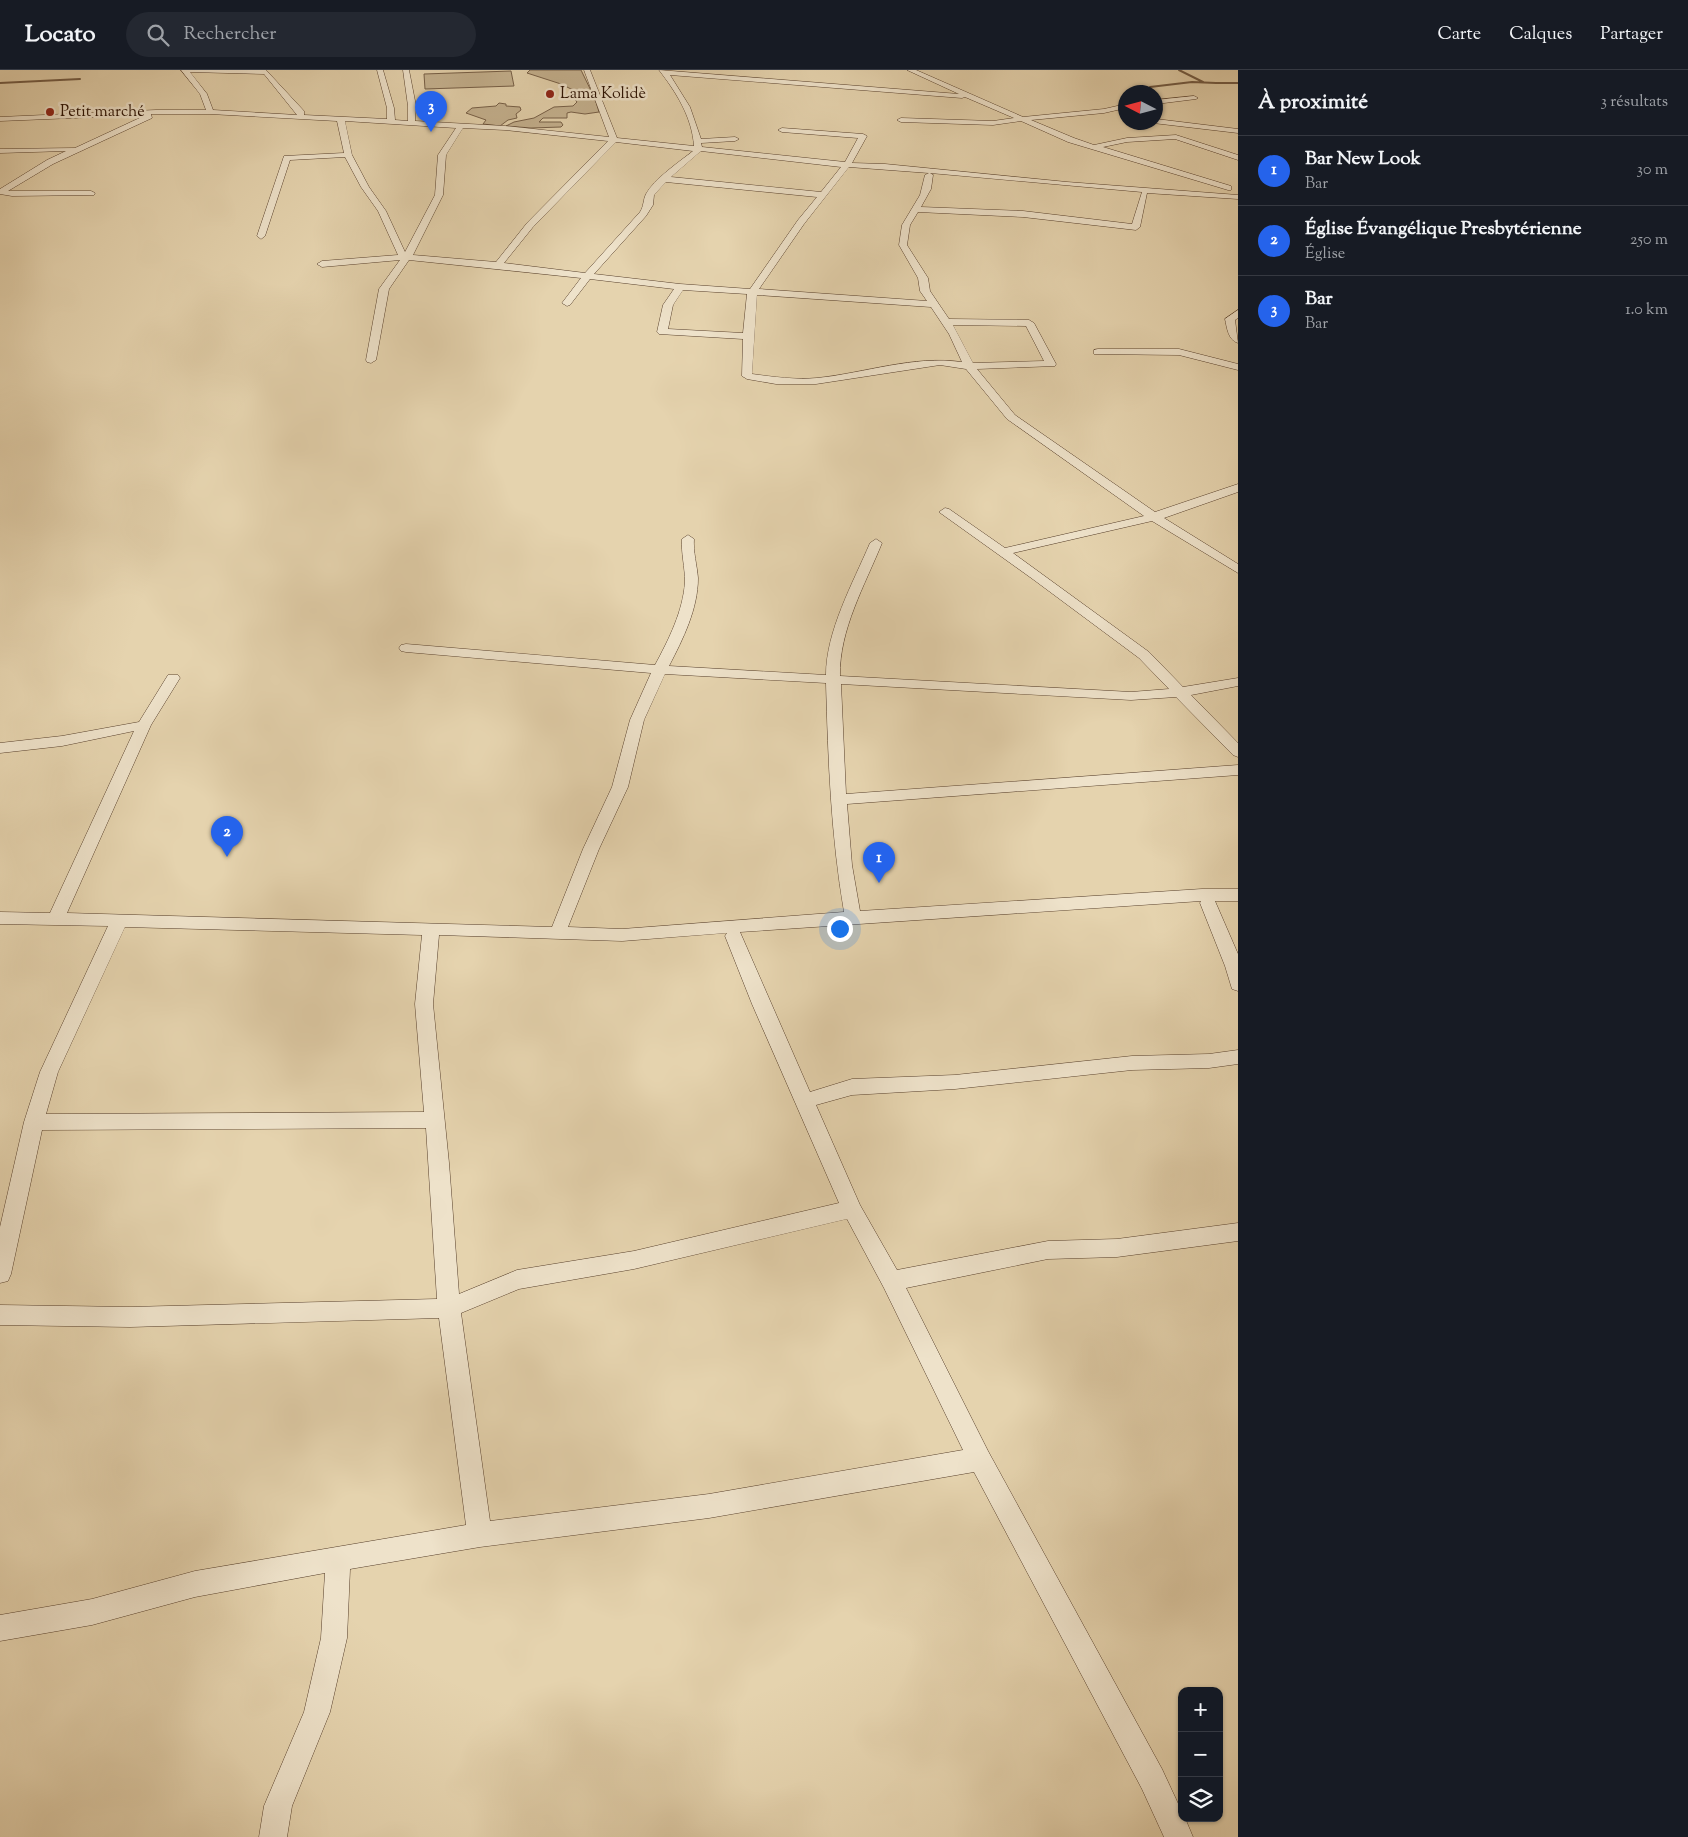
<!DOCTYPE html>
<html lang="fr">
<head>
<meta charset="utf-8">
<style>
  :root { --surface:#171b24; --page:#242831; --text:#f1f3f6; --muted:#9ea1a6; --line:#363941; --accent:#2563eb }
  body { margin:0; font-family:"Sorts Mill Goudy",serif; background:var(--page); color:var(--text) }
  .controls { position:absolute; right:15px; bottom:15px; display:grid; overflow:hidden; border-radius:10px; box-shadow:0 1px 4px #0004 }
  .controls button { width:45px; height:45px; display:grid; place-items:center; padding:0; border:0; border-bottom:1px solid var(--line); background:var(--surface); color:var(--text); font:25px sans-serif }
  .compass { position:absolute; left:1118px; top:15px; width:45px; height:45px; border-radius:50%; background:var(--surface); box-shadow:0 1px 4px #0004; rotate:276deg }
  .you { position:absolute; left:839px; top:858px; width:18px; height:18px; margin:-12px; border:4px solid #fff; border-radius:50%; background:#1a73e8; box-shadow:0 0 0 8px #1a73e833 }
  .badge { display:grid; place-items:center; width:32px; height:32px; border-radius:50%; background:var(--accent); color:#fff; font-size:16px; font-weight:700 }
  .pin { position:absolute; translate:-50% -41px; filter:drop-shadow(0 1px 2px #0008) }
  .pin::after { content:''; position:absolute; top:26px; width:18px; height:15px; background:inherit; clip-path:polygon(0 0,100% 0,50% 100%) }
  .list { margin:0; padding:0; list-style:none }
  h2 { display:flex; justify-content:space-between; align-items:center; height:65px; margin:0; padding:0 20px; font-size:21px }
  h2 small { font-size:16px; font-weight:400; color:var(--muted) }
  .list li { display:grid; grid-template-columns:32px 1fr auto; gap:15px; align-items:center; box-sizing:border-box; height:70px; padding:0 20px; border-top:1px solid var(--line) }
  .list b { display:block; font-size:19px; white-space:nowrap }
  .list p { margin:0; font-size:16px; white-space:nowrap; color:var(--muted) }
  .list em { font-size:16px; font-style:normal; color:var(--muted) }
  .icon { flex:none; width:28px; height:28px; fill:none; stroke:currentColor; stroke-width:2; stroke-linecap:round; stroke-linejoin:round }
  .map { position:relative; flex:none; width:1238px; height:1767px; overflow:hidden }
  header { display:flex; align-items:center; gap:30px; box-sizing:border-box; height:70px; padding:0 25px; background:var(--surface); border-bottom:1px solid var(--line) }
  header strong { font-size:24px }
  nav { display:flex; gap:28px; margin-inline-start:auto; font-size:18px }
  .search { width:350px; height:45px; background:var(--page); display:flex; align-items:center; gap:12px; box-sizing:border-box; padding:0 18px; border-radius:28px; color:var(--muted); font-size:19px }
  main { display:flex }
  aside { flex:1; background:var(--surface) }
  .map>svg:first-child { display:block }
  .green { fill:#c5b290; stroke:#776048 }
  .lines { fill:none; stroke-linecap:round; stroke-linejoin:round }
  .stream { stroke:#735c45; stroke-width:2 }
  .minor-casing { stroke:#58402c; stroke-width:1 }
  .minor { fill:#eee2ca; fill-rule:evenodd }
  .poi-dot { fill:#8f2418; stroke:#eee2ca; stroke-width:2 }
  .labels { text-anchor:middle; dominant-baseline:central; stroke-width:5; stroke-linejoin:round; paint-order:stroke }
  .far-poi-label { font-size:16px; fill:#290f00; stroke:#eee2ca; text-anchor:start }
</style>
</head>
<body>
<header>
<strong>Locato</strong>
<div class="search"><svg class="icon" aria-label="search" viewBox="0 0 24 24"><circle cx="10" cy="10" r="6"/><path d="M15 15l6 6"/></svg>Rechercher</div>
<nav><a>Carte</a><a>Calques</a><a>Partager</a></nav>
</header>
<main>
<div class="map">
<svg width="1238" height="1767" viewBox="0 0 1238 1767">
  <rect width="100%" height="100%" fill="#e5d3ae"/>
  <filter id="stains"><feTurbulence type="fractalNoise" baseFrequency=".004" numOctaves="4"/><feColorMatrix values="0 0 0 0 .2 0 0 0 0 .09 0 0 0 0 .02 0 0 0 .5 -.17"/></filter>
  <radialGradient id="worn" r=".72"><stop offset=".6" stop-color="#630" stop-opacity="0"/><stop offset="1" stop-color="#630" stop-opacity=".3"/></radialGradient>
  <path class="green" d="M530,0h51l14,29 4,13 -14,2 -14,-2 -4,1v5h-24l-4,4h22l2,3 -2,2 -30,1 -25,-2 8,-4 20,-4 20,-11 19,-1 4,-4 -4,-5 6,-7 -8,-1 -10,-5 -34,-11z
    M511,1l3,15 -89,3 -1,-15z
    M499,33l7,1v2l14,1 1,3 -5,4 1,4 -9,2 -8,6 -17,-2 3,-4 -20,-7 6,-5 24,-2z"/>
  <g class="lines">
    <path class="stream" d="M1179,0l24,12
      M0,13l80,-4
      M1214,13h24
      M1150,17l42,-5 24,1"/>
    <defs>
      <path id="minor" d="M181,0h85l38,41v4l83,4v-11l-10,-38h6l11,38 1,12 13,1v-15l-5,-36h6l7,36 -1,15 90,5 104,11 -25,-67h6l27,68 77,8c-2,-29 -18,-54 -35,-76l300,24 -52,-24h9l107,47 81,-8 22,-5v4l-22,5 -73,7 43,18 20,7 33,-7 49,-3 62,20v5l-63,-21 -48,3 -24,5 128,39v4h-3l-160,-48 -47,-21 -28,4 -92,-3 -4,-2 4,-2 92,3 21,-3 -49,-21 -3,1 -292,-23 20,32 11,32 34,-2 4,2 -4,2 -34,2 1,4 143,15 13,-24 -76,-6 -4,-2 4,-2 81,6 4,2 -15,27 33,1 182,18 171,13v4l-91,-6 -7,34 -4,3 -113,-13 -105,-5 -8,13 -3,20 21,33 2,13 19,28 80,1 5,3 22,41 -1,2 -78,3 38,46 140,97 83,-28v8l-74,26 74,46v9l-86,-52 -139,32 136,99 34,35 55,-9v8l-47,9 47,48v14l-5,-2 -57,-58 -45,3 -290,-16 5,110 392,-29v10l-391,29 5,61 8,46 342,-22h36v12h-23l23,53v37l-6,-2 -7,-23 -25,-63 1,-2 -461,31 70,160 42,-13 103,-4 177,-19 77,-2 29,-4v14l-29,4 -77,2 -177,19 -103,6 -36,10 44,100 37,65 151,-29 69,-2 121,-16v18l-121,16 -69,2 -142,29 82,163 174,318 20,43v6h3l8,19h-29l-22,-48 -168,-317 -265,46 -229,29 -130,22 -3,69 -17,74 -38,94 -5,31h-28l5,-31 40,-94 17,-74 4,-65 -130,24 -103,28 -92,16v-26l92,-16 103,-28 271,-46 -27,-207 -309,9 -130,-2v-20l130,2 307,-8 -11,-171 -384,2 -31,144 -3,7 -8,2v-56l24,-105 16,-50 68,-146 -108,-2v-12l50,1 84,-182 -72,15 -62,7v-10l62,-7 77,-14 29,-47h10l2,3 -29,47 -84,188 485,14 31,-78 29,-62 18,-67 21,-47 -245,-21 -5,-1 -2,-3 2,-3 5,-1 249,21c14,-26 28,-54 30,-83 0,-15 -4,-29 -3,-43l6,-4 6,4c-1,13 3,26 4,39 0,31 -15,61 -29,88l157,9c0,-44 27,-92 44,-132l6,-4 6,4c-17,42 -43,87 -42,133l291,16 38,-3 -30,-31 -105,-78 -95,-68 6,-4 4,1 56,39 139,-32 -137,-97 -41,-50 -26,-4 -124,19h-40l-29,-5 -5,-3 1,-37 -84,-5 -2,-2 6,-27 11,-16 -84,-10 -20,26 -3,1 -5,-3 19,-25 -172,-18 -20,29 -13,71 -5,3 -4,-1 -1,-2 13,-71 21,-29 -78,7 -5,-3 5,-3 76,-6 -20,-44 -17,-24 -16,-30 -55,3 -25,76 -4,3 -4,-3 27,-80 60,-3 -7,-32 -127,-7h-59l1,4 -99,46 -45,27h83l4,2 -1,2 -82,1 -12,-2v-5l47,-29 19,-9 -66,2v-4l75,-1 71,-33 -146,6v-4l156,-7h50l-6,-16zM190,2l74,2 33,41 -84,-5 -6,-16zM345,51l111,7 -18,27 -3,40 -30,57 -19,-41 -17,-24 -17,-32zM463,58l42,2 103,11 -81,82 -31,39 -83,-7 30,-60 3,-40zM616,72l77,9c-14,11 -39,28 -47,43 -3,6 -2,12 -6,18l-55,61 -81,-10 29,-36zM701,81l140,16 -20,25 -150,-15zM849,97l80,6 -4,2 -5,20 -18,30 -3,20 19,33 2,13 7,10 -168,-12 45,-65zM930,103l212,19 -10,32 -109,-13 -102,-4 10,-18 2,-14zM666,112l151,15 -19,23 -48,69 -70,-5 -86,-10 52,-58 7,-11 1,-10zM683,220l64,4 -4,39 -75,-4 5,-24zM757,225l174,12 18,27 13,28c-48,-7 -97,11 -145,16 -21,2 -43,-1 -65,-4zM953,255l73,1 18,35 -71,2zM665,604l161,9c2,77 5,153 18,229l-222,17 -54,-2 31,-78 29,-62 16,-67zM125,857l297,8 -7,69 9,108 -378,2 12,-42zM727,863l-2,3 27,68 87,199 -205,48 -117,19 -58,24 -10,-131 -16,-159 6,-69 183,6zM847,1149l37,69 79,162 -254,44 -219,27 -29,-208 58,-24 115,-20z
        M1194,26l4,2 -2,1 -40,5v-4z
        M1156,49l82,10v4l-85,-10 3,-1z
        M1238,240v8l-3,2 3,23c-10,-3 -11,-15 -13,-24z
        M1098,279h81l59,15v6l-59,-15 -85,-1v-4z"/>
    </defs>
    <use href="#minor" class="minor-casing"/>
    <use href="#minor" class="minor"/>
  </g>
  <g class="poi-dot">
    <circle cx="550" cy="24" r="5"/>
    <circle cx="50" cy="42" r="5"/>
  </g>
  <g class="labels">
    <g class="far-poi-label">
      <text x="560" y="24">Lama Kolidè</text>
      <text x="60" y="42">Petit marché</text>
    </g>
  </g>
  <rect width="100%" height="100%" filter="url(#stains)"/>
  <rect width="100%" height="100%" fill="url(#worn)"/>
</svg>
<div class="controls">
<button>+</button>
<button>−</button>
<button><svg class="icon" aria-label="layers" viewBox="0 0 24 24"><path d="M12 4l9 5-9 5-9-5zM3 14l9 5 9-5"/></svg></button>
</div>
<svg class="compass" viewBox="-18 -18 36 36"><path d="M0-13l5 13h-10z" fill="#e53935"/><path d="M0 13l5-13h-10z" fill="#9ea1a6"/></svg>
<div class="you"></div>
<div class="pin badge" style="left:879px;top:813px">1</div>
<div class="pin badge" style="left:227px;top:787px">2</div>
<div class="pin badge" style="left:431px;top:62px">3</div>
</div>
<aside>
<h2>À proximité<small>3 résultats</small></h2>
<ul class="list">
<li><span class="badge">1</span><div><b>Bar New Look</b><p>Bar</p></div><em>30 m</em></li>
<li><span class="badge">2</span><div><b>Église Évangélique Presbytérienne</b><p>Église</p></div><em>250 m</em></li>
<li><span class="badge">3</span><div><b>Bar</b><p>Bar</p></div><em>1.0 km</em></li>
</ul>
</aside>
</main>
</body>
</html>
